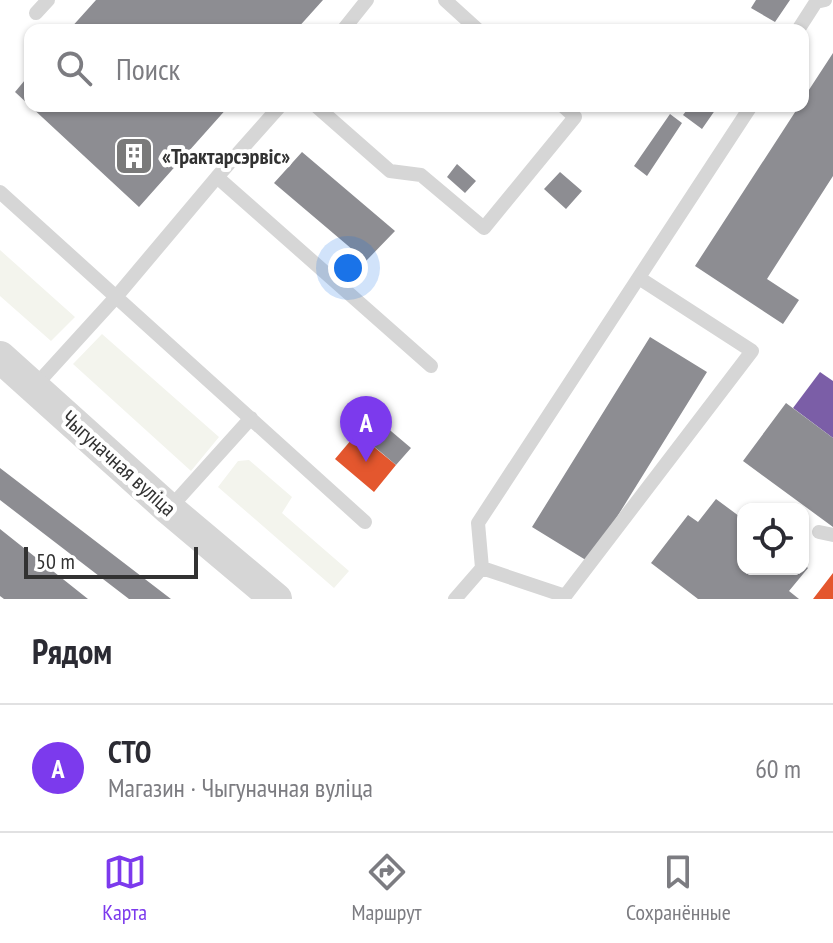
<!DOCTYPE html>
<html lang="ru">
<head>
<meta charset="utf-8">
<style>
  :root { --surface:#fff; --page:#f2f2f3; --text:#2b2b33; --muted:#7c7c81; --line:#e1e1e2; --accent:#7c3aed }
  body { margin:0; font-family:"PT Sans Narrow",sans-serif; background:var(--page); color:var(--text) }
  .controls { position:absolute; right:24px; bottom:24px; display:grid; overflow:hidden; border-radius:16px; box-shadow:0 2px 6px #0004 }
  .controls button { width:72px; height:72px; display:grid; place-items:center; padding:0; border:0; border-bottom:2px solid var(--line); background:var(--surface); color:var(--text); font:40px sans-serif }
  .scale { position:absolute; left:24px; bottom:20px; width:174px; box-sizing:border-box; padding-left:8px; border:4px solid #323232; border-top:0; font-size:22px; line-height:28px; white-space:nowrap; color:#323232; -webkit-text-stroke:6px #fff; paint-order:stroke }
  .you { position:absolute; left:348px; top:268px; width:28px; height:28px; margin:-20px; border:6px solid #fff; border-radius:50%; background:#1a73e8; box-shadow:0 0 0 12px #1a73e833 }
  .badge { display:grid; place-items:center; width:52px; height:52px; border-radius:50%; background:var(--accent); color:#fff; font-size:26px; font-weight:700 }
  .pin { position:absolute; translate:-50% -66px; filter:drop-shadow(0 2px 4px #0008) }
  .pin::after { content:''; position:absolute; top:42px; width:28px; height:24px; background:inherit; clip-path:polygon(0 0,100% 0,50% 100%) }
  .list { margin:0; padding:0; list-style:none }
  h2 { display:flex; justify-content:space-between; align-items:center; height:104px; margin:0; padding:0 32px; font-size:34px }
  h2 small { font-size:26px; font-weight:400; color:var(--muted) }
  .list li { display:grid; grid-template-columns:52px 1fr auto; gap:24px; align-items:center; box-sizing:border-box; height:128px; padding:0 32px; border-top:2px solid var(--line) }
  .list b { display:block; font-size:30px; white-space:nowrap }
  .list p { margin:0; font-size:26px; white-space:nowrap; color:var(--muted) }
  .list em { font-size:26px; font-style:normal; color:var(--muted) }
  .icon { flex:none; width:44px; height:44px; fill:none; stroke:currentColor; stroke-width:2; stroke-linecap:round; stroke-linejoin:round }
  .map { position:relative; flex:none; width:833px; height:599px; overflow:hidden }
  .search { position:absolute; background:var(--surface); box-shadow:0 2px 6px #0004; left:24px; right:24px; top:24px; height:88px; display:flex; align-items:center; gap:20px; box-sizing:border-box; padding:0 28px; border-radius:16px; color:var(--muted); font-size:30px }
  .sheet { height:232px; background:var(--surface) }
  nav { display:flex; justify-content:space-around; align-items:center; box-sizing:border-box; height:112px; border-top:2px solid var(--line); background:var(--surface); font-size:22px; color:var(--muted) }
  nav a { display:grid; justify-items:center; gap:4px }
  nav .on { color:var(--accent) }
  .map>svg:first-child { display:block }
  .green { fill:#f3f4ed }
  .shops { fill:#e4572e }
  .offices { fill:#7b5ea7 }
  .industry { fill:#8d8d92 }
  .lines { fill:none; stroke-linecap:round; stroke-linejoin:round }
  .service { stroke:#d6d6d6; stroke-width:14 }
  .tertiary { stroke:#d6d6d6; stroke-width:32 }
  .labels { text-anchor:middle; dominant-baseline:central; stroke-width:8; stroke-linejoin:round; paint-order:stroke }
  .poi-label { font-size:22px; font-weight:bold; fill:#323232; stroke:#fff; text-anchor:start }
  .street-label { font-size:22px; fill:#323232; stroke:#fff }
</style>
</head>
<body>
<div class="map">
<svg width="833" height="599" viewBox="0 0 833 599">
  <rect width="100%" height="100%" fill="#fff"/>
  <path class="green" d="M0,250l75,67 -24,24 -51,-45z
    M102,334l117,103 -28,34 -118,-107z
    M249,460l43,37 -10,16 67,58 -15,17 -116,-101 20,-26z"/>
  <path class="shops" d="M357,433l39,32 -22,27 -39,-33z
    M833,573v26h-20z"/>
  <path class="offices" d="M820,372l13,9v57l-40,-30z"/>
  <path class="industry" d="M96,0h227l-27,30h-227z
    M756,0h34l-15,22 -24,-14z
    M833,53v123l-66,103 32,21 -16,24 -88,-58 104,-160h4v-7z
    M30,74v32h199l-90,101 -124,-115z
    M690,106h28l-16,23 -19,-14z
    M670,114l12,9 -35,53 -13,-10z
    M302,152l93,79 -29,30 -92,-78z
    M457,164l19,17 -11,12 -18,-16z
    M560,172l22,19 -16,18 -22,-20z
    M650,337l57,35 -118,190 -57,-35z
    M786,403l47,35v89l-90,-66z
    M385,426l26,22 -15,17 -26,-22z
    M0,468l171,131h-42l-129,-99z
    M716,499l27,20v50h60v-5l5,4 -19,23 10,8h-101l-47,-36 37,-48 10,7z
    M0,529l88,70h-84l-4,-3z"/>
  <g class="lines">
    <path class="service" d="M445,0l33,30
      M36,13l12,-13
      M343,30l24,-30
      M798,30l18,-28 9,-2
      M316,106l74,65 31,4 63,53 91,-111 -12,-11
      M217,177l63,-71
      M0,192l365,330
      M34,387l82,-90 101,-120 214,189
      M169,509l82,-91
      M819,532l14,3
      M482,568l83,28 187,-245 -113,-73
      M455,599l27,-31 -4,-45 273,-417"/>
    <path class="tertiary" d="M0,357l169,152 107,90"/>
  </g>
  <defs>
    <symbol id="building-square" viewBox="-11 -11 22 22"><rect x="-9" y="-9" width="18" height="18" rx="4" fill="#7a7a7a" stroke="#fff"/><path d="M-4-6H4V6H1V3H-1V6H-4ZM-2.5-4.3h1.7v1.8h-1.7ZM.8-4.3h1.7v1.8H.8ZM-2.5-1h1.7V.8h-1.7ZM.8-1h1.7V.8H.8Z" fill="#fff"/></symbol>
  </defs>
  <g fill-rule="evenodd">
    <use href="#building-square" x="112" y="134" width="44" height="44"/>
  </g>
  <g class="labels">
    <g class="poi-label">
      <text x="162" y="156">«Трактарсэрвіс»</text>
    </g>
    <g class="street-label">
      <text transform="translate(119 463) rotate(42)">Чыгуначная вуліца</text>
    </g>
  </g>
</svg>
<div class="controls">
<button><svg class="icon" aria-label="locate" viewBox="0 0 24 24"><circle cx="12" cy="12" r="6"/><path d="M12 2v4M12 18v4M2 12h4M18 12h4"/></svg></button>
</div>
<div class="scale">50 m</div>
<div class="you"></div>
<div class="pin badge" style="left:366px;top:462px">A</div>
<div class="search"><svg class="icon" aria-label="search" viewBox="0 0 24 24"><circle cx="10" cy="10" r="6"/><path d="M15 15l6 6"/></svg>Поиск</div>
</div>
<section class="sheet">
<h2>Рядом<small></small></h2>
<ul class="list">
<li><span class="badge">A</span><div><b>СТО</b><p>Магазин · Чыгуначная вуліца</p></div><em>60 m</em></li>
</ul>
</section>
<nav>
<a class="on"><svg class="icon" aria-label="map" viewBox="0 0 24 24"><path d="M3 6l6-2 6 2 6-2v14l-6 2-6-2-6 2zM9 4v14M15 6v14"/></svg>Карта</a>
<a><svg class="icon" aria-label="directions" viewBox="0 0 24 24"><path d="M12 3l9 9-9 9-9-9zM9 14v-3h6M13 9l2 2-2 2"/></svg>Маршрут</a>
<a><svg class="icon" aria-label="saved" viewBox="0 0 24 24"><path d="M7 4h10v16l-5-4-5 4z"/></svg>Сохранённые</a>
</nav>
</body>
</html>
